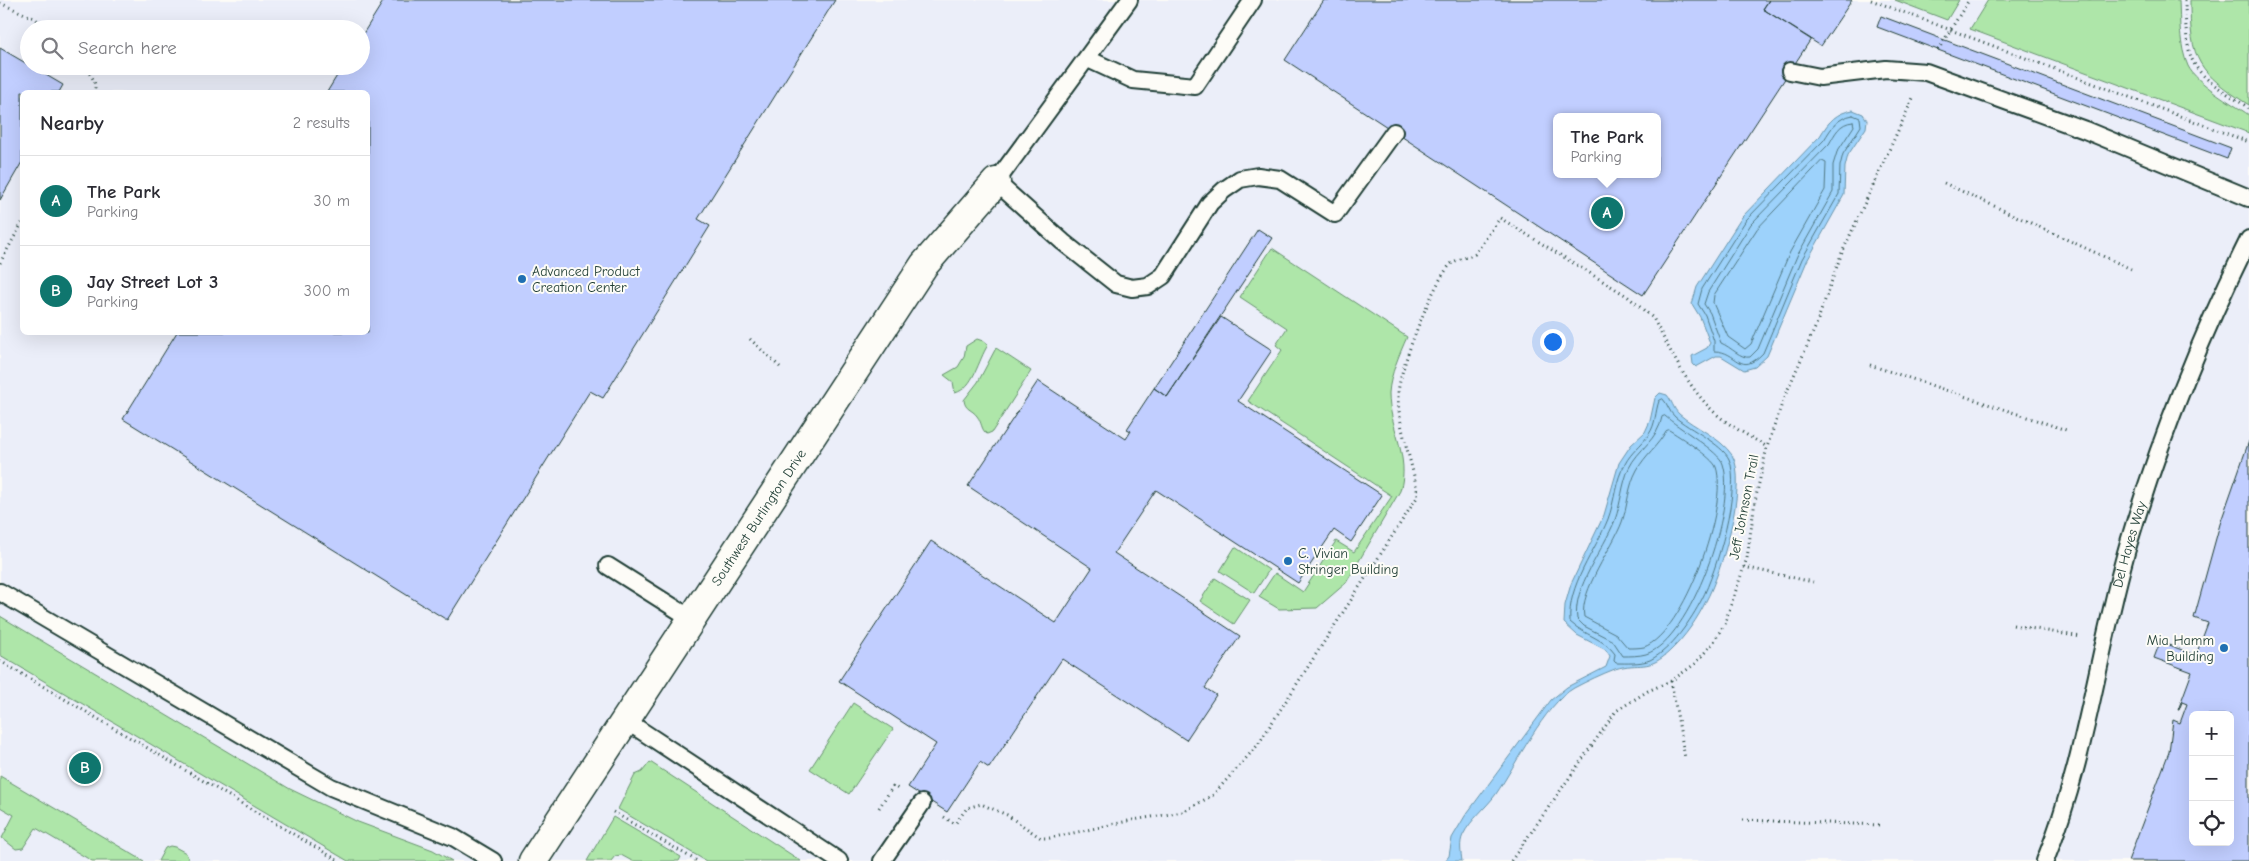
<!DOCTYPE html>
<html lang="en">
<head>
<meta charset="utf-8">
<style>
  :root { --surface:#fff; --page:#f7f7f7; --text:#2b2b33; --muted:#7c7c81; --line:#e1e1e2; --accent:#0f766e }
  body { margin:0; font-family:"Comic Neue",sans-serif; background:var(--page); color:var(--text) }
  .controls { position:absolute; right:15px; bottom:15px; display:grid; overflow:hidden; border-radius:8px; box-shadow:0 5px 20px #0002 }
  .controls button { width:45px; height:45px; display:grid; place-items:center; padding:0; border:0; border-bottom:1px solid var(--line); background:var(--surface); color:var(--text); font:25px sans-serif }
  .you { position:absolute; left:1552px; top:341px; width:18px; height:18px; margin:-12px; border:4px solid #fff; border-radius:50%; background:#1a73e8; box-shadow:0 0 0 8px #1a73e833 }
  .badge { display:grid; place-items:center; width:32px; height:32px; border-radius:50%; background:var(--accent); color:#fff; font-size:16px; font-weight:700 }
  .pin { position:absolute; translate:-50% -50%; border:2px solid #fff; box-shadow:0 1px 5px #0006 }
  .popup { position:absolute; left:1553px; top:113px; width:108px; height:65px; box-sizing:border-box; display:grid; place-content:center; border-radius:8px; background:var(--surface); filter:drop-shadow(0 1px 4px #0005); font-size:16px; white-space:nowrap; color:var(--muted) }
  .popup b { font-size:19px; color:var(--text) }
  .popup::after { content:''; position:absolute; left:50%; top:100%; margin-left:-10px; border:10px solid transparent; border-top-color:var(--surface) }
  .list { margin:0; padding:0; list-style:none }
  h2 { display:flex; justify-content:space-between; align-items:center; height:65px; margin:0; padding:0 20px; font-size:21px }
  h2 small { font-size:16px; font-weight:400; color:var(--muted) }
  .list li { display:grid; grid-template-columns:32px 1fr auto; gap:15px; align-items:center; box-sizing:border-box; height:90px; padding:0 20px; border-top:1px solid var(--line) }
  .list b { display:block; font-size:19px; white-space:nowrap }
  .list p { margin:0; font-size:16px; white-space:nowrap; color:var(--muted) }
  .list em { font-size:16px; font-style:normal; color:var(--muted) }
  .icon { flex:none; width:28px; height:28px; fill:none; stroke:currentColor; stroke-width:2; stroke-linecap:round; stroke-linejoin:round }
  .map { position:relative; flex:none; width:2249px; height:861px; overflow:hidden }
  .search { position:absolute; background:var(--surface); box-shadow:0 5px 20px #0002; left:20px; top:20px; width:350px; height:55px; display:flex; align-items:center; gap:12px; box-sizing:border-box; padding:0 18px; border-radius:28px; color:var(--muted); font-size:19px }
  .panel { position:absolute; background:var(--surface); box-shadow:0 5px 20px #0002; left:20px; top:90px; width:350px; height:245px; border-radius:8px }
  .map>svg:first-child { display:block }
  .built { fill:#ebeef9; fill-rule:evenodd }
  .green { fill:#aee6a9; stroke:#66926e }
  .water { fill:#9dd2fb; stroke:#6b96ab }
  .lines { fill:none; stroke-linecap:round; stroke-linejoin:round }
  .shore { stroke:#517984; stroke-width:1 }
  .building { fill:#c1ceff; stroke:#1f3d34; fill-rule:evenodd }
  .lane-casing { stroke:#1f3d34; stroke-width:20 }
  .street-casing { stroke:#1f3d34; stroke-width:31 }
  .path { stroke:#1f3d34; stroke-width:3; stroke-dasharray:1 4; stroke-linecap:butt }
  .lane { stroke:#fdfcf7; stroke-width:16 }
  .street { stroke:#fdfcf7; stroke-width:28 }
  .poi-dot { fill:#1f6fb2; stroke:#fdfcf7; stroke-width:2 }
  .labels { text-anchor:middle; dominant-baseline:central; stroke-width:4; stroke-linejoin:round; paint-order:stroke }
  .poi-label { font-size:14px; fill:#1f3d34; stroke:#fdfcf7; text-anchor:start }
  .street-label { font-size:14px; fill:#1f3d34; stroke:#fdfcf7 }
</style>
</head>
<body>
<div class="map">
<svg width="2249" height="861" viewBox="0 0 2249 861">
  <rect width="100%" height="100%" fill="#fdfcf7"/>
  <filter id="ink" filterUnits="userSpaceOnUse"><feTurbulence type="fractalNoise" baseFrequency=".02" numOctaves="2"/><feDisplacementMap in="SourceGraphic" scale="10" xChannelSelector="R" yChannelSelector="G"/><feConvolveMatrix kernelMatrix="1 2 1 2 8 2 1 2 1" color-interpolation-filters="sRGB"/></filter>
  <g filter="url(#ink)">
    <path class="built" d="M0,0h2249v861h-2249zM29,29h332v37h-332zM22,92h346v240h-346zM1557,117h100v57h-100zM2193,715h37v127h-37z"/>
    <path class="green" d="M1895,0h64l-12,20z
      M1988,0h191c1,21 0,46 9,66 9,18 44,37 61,49v18l-279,-104z
      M2190,0h59v105c-51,-33 -59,-44 -59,-105z
      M1272,248l135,89c-7,16 -17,38 -18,56 0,34 22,64 11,98l-54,92 -29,25 -38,1 -20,-12 16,-24 28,19 33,-51 18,11 38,-56 -144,-95 34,-51 -6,-5 11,-17 -47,-31z
      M977,339l6,2 5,4c-10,15 -14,43 -33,48l-2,-11 -9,-7 14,-8 6,-10 2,-11z
      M996,348l35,23 -39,61 -5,2c-6,-4 -5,-12 -10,-18 -5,-7 -12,-6 -13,-16l14,-18z
      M1235,547l34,23 -15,23 -34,-22z
      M1215,578l35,22 -16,24 -34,-23z
      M0,616l290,173 68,33 75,28 19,11h-104l-348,-206z
      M853,703l40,26 -44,65 -39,-25z
      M650,762l151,99h-95l-88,-52 17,-34 7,-3z
      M0,776l144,85h-52l-56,-33 -13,20 -7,1 -14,-11 12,-23 -14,-8z
      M613,817l68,40 -2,4h-47l-11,-6 -6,1 -4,5h-24z
      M170,846l5,1 11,6 3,8h-31l7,-13z"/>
    <path class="water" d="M1853,110l10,4 4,6 -1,8 -18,27 -3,12 -1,28 -37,66 -40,95 -12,11 -11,3 -23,-14h-5l-20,11 -3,-3 -1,-8 15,-8 3,-5 -10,-26 -8,-13 5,-17 45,-70 78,-81c9,-15 16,-23 33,-26z
      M1660,393l7,2c5,6 6,13 12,19 16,14 41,23 53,41 17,27 -11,119 -26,146 -8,17 -21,36 -35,49 -23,23 -31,11 -56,19 -13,5 -28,12 -41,19 -30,17 -58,77 -78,106 -10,14 -25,25 -33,41 -4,8 -2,18 -1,26h-17l4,-5 3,-18 13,-22 86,-116 16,-13 39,-20 4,-11 -4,-6 -29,-15 -13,-12 1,-18 6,-21 33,-69 15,-52 12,-18 14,-13 5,-11 5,-23z"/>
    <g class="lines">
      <path class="shore" d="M1853,115l7,3 1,8 -18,28 -3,12 -1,28 -37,65 -39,94c-24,25 -24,-2 -49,-2v-10l-9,-26 -7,-11 4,-15 44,-69 78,-80c8,-13 13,-22 29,-25z
        M1853,122l1,4 -17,26 -4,13v27l-36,64 -39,93 -8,8c-9,2 -19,-10 -29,-14l-11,-30 -6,-9 4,-12 43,-68 78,-80c6,-10 10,-21 24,-22z
        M1822,161l4,2 -1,27 -35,62 -39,92 -6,5 -17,-12 -15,-34 1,-8 43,-66z
        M1663,399c5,5 6,13 12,18 14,12 47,27 54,42 13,29 -13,113 -27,140 -11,21 -30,50 -52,61 -9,4 -24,3 -34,3l-2,-2 1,-7c-10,-15 -31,-19 -45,-32 -3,-37 25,-70 38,-103 7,-18 7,-39 17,-55 6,-12 17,-19 24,-30 7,-10 6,-22 10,-33z
        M1665,416c12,11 55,36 58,48 14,42 -32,176 -77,190 -7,2 -16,2 -23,2l-10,-15 -29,-15 -7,-7c-5,-31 27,-70 38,-99 6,-17 7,-36 14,-52 9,-19 29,-28 33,-51z
        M1669,430c10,6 44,28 47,37 13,38 -32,166 -72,180 -5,1 -11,1 -16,1l-12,-14 -32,-17c-5,-26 29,-70 38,-95 6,-17 6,-36 15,-52 8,-15 21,-24 29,-39z"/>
    </g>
    <path class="building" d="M384,0h451l-137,219 12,7 -107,172 -13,-7 -143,229 -324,-201 54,-87h191v-240h-41l16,-26h18v-29z
      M1324,0h445l-6,9 48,30 -168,256 -358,-235zM1557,117h100v57h-100z
      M1769,0h83l-31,46 -58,-37z
      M1881,16l350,132 -4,11 -350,-132z
      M0,48l63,37 -4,7h-37v70l-22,38z
      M1258,229l14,9 -105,159 -13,-9z
      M1221,317l51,33 -34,51 144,94 -31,47 -17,-12 -36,53 -142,-93 -42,63 126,83 -35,52 11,7 -30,45 -124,-81 -73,109 -9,-6 -33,50 -39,-25 28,-43 -97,-63 92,-140 125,82 36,-55 -124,-82 70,-105 88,58 5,-8 -4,-2 27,-41 13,9z
      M2249,441v420h-121l41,-109 4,-32 7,3 7,-19 -5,-2 -3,8h-1l14,-38 -38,-14 6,-16 36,13 12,-32 -14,-5 26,-94zM2193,715h37v127h-37z"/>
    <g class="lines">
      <defs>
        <g id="lane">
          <path d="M1129,0l-133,182 67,60 53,42 16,4 16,-2 15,-10 47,-73 14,-13 16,-11 18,-3 22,3 55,35 59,-82"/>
          <path d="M1088,59l45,21 62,6 58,-86"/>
          <path d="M1790,71l30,6 66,-8 40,3 159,58 164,68"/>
          <path d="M608,566l84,53"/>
          <path d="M0,592l331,195 122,50 40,24"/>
          <path d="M625,720l214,141"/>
          <path d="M882,861l40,-58"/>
          <path id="s1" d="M2045,861c42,-103 53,-213 84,-319 31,-104 72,-206 120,-303"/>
        </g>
        <g id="street">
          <path id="s2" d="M533,861l391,-596 72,-83"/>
        </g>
      </defs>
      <use href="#lane" class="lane-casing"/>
      <use href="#street" class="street-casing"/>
      <path class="path" d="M1871,0l378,142
        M2185,0c1,72 7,70 64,108
        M0,3l34,15 15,11
        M1938,50l31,-50
        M83,66c7,8 15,16 11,26
        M1944,183l187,86
        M0,263l22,-40
        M750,339l31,29
        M1870,365l196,65
        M1744,567l69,15
        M2013,625l68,12
        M0,661l339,200
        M1671,681l14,77
        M879,808l14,-22 7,4
        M613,812l84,49
        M944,817l11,7 12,-16 14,-4 26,11 34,23h9l83,-18 50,-8 30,-17 44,-49 161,-250c-5,-33 -20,-68 -20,-101 0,-24 36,-115 53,-131 7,-6 16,-6 24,-10l25,-36 127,78 26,22c16,30 32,64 56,89 16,17 39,28 58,40
        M1743,820l139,5
        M1511,861l105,-150 32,-20 23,-10 24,-17 18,-21 11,-18 23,-67 8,-57 12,-54 17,-49 31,-70 26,-73 72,-157"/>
      <use href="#lane" class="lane"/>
      <use href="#street" class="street"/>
    </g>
  </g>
  <g class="poi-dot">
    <circle cx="522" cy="279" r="5"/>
    <circle cx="1288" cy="561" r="5"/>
    <circle cx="2224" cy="648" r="5"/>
  </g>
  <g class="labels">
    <g class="poi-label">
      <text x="532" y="271">Advanced Product<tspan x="532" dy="16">Creation Center</tspan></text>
      <text x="1298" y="553">C. Vivian<tspan x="1298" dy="16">Stringer Building</tspan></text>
      <text x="2214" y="640" text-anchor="end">Mia Hamm<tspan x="2214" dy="16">Building</tspan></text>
    </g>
    <g class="street-label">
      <text transform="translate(1744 507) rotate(-79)">Jeff Johnson Trail</text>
      <text stroke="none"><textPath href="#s2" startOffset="411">Southwest Burlington Drive</textPath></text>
      <text stroke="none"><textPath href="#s1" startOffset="328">Del Hayes Way</textPath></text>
    </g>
  </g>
</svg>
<div class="controls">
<button>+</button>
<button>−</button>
<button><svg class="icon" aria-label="locate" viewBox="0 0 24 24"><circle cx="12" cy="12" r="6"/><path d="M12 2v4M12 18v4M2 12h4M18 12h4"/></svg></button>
</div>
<div class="you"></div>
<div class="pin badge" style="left:1607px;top:213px">A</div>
<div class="popup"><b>The Park</b>Parking</div>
<div class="pin badge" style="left:85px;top:768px">B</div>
<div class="search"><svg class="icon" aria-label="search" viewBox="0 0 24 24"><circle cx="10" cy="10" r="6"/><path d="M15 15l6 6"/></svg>Search here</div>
<section class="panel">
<h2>Nearby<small>2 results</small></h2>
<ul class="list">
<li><span class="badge">A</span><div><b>The Park</b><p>Parking</p></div><em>30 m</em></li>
<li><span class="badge">B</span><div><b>Jay Street Lot 3</b><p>Parking</p></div><em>300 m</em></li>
</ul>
</section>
</div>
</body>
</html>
